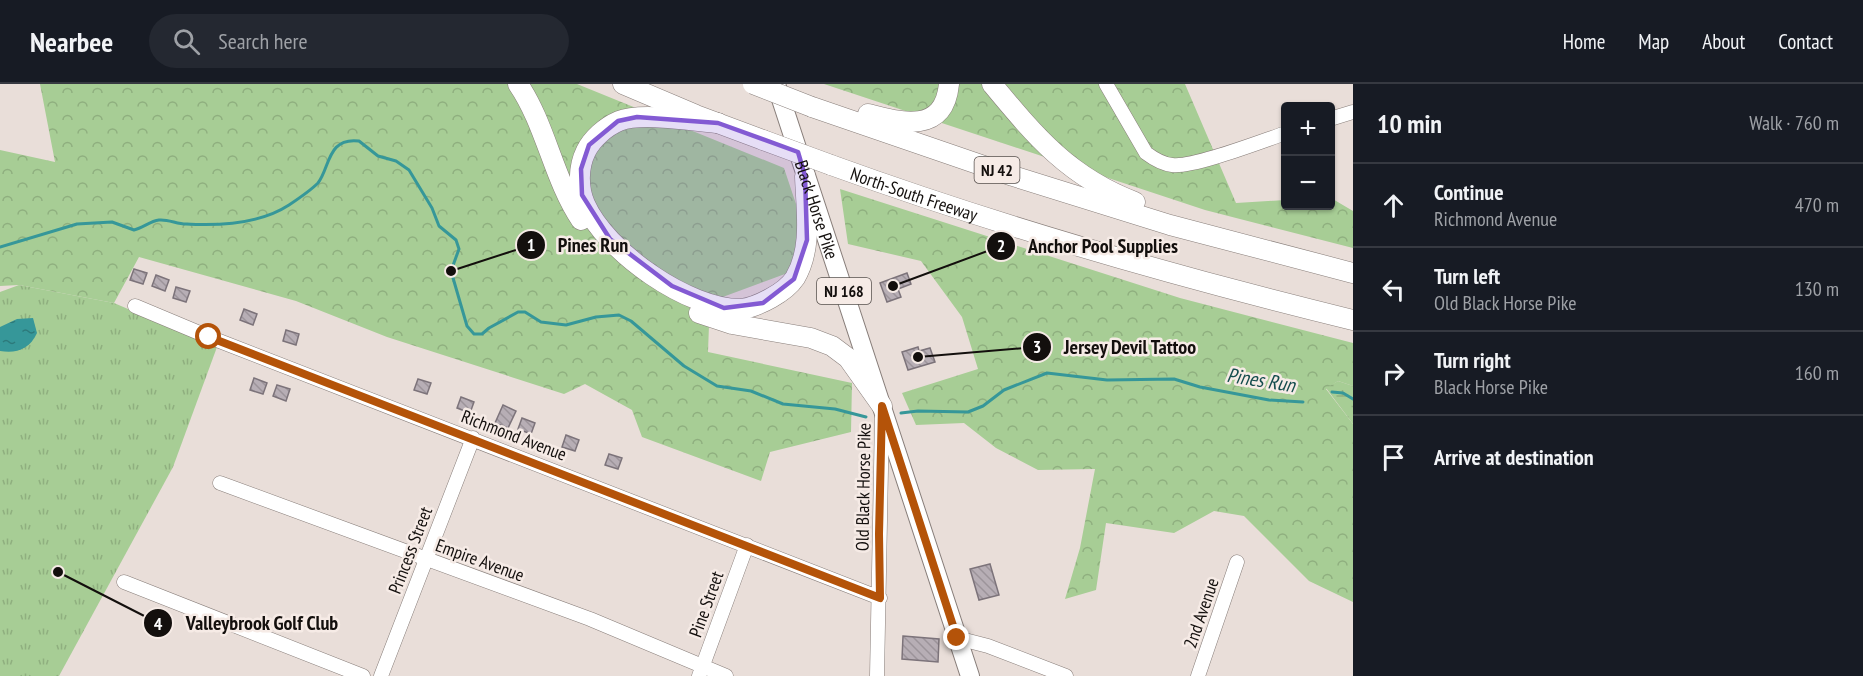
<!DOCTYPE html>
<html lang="en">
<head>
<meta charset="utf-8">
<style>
  :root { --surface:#171b24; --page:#242831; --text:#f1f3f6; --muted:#9ea1a6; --line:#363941 }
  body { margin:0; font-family:"PT Sans Narrow",sans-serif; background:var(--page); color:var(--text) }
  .controls { position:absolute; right:18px; top:18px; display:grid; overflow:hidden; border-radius:6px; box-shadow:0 2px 4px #0004 }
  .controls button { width:54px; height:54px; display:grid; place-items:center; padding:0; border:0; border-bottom:2px solid var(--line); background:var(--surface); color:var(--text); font:30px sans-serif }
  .stop { position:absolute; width:18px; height:18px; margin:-14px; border:4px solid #b45309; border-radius:50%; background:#fff }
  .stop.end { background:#b45309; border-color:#fff; box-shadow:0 2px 6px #0008 }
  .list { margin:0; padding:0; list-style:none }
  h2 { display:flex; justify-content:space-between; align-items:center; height:78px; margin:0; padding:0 24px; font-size:26px }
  h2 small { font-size:20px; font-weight:400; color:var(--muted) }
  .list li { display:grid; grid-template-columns:39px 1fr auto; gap:18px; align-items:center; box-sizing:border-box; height:84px; padding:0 24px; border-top:2px solid var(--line) }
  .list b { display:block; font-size:22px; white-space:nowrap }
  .list p { margin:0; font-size:20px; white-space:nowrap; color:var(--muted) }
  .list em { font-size:20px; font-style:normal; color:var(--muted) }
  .icon { flex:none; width:33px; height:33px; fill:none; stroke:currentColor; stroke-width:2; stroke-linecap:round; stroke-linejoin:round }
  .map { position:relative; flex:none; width:1353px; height:592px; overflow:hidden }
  header { display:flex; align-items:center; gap:36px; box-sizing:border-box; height:84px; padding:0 30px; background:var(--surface); border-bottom:2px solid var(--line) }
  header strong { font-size:28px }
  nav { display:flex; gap:33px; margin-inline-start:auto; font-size:21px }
  .search { width:420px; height:54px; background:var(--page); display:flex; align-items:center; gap:15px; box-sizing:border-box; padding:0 21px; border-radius:33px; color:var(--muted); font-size:22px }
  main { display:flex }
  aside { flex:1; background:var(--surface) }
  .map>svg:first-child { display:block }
  .grass { fill:url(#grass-tufts) }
  .forest { fill:url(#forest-crowns) }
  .wetland { fill:url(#wetland-marsh) }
  .water { fill:url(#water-ripples) }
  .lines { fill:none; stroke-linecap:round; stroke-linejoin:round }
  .stream { stroke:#369799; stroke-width:3 }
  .building { fill:url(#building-back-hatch); stroke:#7c737a; stroke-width:1.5 }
  .minor-casing { stroke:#887e7a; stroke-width:15 }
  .major-casing { stroke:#887e7a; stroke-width:20 }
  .highway-casing { stroke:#887e7a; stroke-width:21 }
  .minor { stroke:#fff; stroke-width:14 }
  .major { stroke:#fff; stroke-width:18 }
  .highway { stroke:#fff; stroke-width:20 }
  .highway-bridge-casing { stroke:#887e7a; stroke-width:21; stroke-linecap:butt }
  .highway-bridge { stroke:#fff; stroke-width:20 }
  .route { stroke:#b45309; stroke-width:8 }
  .marked { fill:#835ad3; fill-opacity:0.2; stroke:#835ad3; stroke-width:4.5; stroke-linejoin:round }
  .labels { text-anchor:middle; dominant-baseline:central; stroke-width:5; stroke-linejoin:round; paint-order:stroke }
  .shield { fill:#f6ebe6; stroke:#57514e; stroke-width:1.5 }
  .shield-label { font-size:16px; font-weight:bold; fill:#130f0d }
  .street-label { font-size:18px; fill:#130f0d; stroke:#f6ebe6 }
  .water-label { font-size:20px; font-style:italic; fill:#154d4e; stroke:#f6ebe6 }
  .leader { fill:none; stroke:#130f0d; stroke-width:2 }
  .callout-dot { fill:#130f0d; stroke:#f6ebe6; stroke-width:2 }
  .mark-label { font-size:18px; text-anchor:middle; font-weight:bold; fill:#fff }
  .callout-label { font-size:20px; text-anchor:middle; font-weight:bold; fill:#130f0d; stroke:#f6ebe6; stroke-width:5; stroke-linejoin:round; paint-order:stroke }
</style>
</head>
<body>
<header>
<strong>Nearbee</strong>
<div class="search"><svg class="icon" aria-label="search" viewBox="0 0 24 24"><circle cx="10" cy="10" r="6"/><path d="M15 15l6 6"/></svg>Search here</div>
<nav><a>Home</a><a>Map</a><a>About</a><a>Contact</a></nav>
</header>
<main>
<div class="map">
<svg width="1353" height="592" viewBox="0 0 1353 592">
  <defs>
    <pattern id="grass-tufts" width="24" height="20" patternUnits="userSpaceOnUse" patternTransform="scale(1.5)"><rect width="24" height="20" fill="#a7cd95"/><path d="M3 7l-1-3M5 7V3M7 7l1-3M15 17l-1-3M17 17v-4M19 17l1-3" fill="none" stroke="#8faf7f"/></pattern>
    <pattern id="forest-crowns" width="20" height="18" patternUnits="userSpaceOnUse" patternTransform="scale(1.5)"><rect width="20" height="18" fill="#a7cd95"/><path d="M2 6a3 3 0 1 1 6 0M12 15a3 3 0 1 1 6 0" fill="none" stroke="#8faf7f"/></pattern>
    <pattern id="wetland-marsh" width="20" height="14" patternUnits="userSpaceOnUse" patternTransform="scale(1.5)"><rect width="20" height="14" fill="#a7cd95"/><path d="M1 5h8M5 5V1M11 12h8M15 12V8" fill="none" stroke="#8faf7f"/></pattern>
    <pattern id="water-ripples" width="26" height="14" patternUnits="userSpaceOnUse" patternTransform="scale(1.5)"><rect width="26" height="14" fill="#369799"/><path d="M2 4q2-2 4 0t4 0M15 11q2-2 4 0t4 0" fill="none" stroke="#2c7a7b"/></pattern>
    <pattern id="building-back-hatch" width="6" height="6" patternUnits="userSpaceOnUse" patternTransform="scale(1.5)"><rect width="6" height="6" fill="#b7aeb5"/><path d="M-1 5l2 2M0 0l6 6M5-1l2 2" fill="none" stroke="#9c949a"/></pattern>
  </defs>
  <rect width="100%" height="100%" fill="#e9ded9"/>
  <path class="grass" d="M19,201l95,18 103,44 -44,120 -114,209h-59v-384z"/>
  <path class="forest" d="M40,0h537l207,84 30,90 -21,13 -73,27 -11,27 -1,27 144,31 -1,49 -81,20 -9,29 -119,-44 -10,-27 -47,-26 -21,10 -177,-57 -91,-36 -157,-44 -25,46 -95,-18 -19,1v-136l55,12z
    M824,0h361l51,119 49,-3 1,6h44l1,-8 22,13v37l-148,-38z
    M840,105l340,109 173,45v43l-15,-5 -12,8 27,35v178l-44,-21 -65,-65 -30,-5 -40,22 -68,-10 -10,67 -31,9 15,-51 15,-79 -57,1 -42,-22 -32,-25 -48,2 -14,-32 76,-24 -16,-52 -41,-56 -73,-17z"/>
  <path class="wetland" d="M1338,297l15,5v38l-27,-36z"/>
  <path class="water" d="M33,234l4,15c-7,16 -21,21 -37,18v-24l17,-8z"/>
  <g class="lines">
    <path class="stream" d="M0,163l77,-23 35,-2 22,8c9,-2 16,-9 25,-10 9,-1 18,4 27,4 34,2 74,0 103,-19 9,-6 21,-14 29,-22 12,-15 9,-46 41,-42l19,15 18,5 13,9 23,38 7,18 17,14 3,9 -8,22 16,55 7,8h8l7,-6 29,-16h7l16,10 25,3 30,-8 23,-2 12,6 53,45 33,20 34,5 32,13 52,5 31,8
      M1332,308l11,1 10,6
      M901,329l17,-2 50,1 15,-6 21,-16 43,-17 60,7 67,-1 26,8 69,13 34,2"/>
  </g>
  <path class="building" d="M134,185l13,4 -4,11 -13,-4z
    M907,189l4,11 -13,5 3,8 -14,5 -7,-19z
    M156,191l13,5 -4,11 -13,-5z
    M176,203l14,4 -4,11 -13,-4z
    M244,225l13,5 -4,11 -13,-5z
    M286,246l13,4 -3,11 -13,-4z
    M918,263l1,4 11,-3 5,14 -27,8 -6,-18z
    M254,294l13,5 -4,11 -13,-4z
    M418,295l13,4 -4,11 -13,-4z
    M277,301l13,4 -4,12 -13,-5z
    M461,313l13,5 -4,11 -13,-5z
    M503,321l13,6 -8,17 -13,-5z
    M522,334l13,5 -4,11 -13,-5z
    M566,351l13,5 -4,11 -13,-4z
    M609,370l13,4 -4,11 -13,-4z
    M990,480l9,31 -20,5 -9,-31z
    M903,552l36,3 -1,23 -36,-3z"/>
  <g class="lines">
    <defs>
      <path id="minor" d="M1106,0l40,69c8,6 16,11 26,12 21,3 90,-24 114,-32
        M1330,35l23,-7
        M135,222l74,31 671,261
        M220,399l370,136 136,57
        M124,498l239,94
        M957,554l31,8 78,30
        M381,592l92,-238
        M699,592l48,-131
        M877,592l5,-259
        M1198,592l39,-114"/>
      <g id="major">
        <path id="s1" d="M776,0l194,592"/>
      </g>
      <g id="highway">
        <path d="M518,0c28,41 35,94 63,136"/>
        <path d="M623,0l73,31 67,25"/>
        <path d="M992,0c44,53 77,93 143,118"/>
        <path d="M812,23l201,69 157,49 183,48"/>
        <path d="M868,30c34,9 76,20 81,-30"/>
        <path d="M718,39c-25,-2 -77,-11 -99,-2 -14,6 -27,18 -33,30 -8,16 -8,37 -1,53 21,48 104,106 156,105 10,-1 21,-6 30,-11 9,-5 18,-11 24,-20 18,-30 11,-69 10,-102"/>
        <path id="s2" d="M831,81c171,62 346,112 522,155"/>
        <path d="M699,229l33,11 79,14 21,8 16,12 34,48"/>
      </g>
    </defs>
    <use href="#minor" class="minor-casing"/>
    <use href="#major" class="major-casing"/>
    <use href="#highway" class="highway-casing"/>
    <use href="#minor" class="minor"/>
    <use href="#major" class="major"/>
    <use href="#highway" class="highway"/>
    <defs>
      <path id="highway-bridge" d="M753,0l59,23
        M763,56l68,25"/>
    </defs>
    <use href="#highway-bridge" class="highway-bridge-casing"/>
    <use href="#highway-bridge" class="highway-bridge"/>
  </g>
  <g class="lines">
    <path class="route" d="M209,253l671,261 -1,-64 3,-128 75,232"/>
  </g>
  <path class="marked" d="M637,33l81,6 80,29 7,24 2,64 -13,39 -31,24 -39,5 -52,-22 -62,-47 -28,-44 -1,-26 8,-24 29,-24z"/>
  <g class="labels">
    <g class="shield">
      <rect x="974.5" y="73" width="45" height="26" rx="4.5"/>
      <rect x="817" y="194" width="54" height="26" rx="4.5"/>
    </g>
    <g class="shield-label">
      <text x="997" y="86">NJ 42</text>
      <text x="844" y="207">NJ 168</text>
    </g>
    <g class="street-label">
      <text stroke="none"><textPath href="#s2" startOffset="88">North-South Freeway</textPath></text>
      <text stroke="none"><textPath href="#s1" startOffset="132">Black Horse Pike</textPath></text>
      <text transform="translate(514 351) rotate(21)">Richmond Avenue</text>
      <text transform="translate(863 403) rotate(-89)">Old Black Horse Pike</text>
      <text transform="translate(410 466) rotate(-69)">Princess Street</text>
      <text transform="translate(480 476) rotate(20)">Empire Avenue</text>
      <text transform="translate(706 520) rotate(-70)">Pine Street</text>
      <text transform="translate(1201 529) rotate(-71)">2nd Avenue</text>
    </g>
    <g class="water-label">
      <text transform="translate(1261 296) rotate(9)">Pines Run</text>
    </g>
  </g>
  <path class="leader" d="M451 187L531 161M893 202L1001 162M918 273L1037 263M58 488L158 539"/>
  <g class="callout-dot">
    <circle cx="451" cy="187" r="6"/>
    <circle cx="893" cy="202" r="6"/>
    <circle cx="918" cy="273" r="6"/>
    <circle cx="58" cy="488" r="6"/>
    <circle cx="531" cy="161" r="15"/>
    <circle cx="1001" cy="162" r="15"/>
    <circle cx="1037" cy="263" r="15"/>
    <circle cx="158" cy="539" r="15"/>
  </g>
  <g class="mark-label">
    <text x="531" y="167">1</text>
    <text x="1001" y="168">2</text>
    <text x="1037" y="269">3</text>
    <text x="158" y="546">4</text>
  </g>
  <g class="callout-label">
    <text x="593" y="168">Pines Run</text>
    <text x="1103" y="169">Anchor Pool Supplies</text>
    <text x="1130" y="270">Jersey Devil Tattoo</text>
    <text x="262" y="546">Valleybrook Golf Club</text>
  </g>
</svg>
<div class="controls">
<button>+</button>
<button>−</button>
</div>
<div class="stop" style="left:209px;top:253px"></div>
<div class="stop end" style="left:957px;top:554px"></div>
</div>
<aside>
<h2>10 min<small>Walk · 760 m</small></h2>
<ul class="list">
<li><svg class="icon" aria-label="ahead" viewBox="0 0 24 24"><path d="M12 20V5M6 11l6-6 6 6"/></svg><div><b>Continue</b><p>Richmond Avenue</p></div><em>470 m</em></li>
<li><svg class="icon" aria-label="left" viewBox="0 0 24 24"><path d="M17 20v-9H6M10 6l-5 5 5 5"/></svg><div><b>Turn left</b><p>Old Black Horse Pike</p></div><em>130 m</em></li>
<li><svg class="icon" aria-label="right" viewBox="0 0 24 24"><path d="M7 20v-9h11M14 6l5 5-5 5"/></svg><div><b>Turn right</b><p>Black Horse Pike</p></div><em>160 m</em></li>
<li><svg class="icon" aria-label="arrive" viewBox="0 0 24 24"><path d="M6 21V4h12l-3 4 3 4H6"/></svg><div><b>Arrive at destination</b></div></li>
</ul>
</aside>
</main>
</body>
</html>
